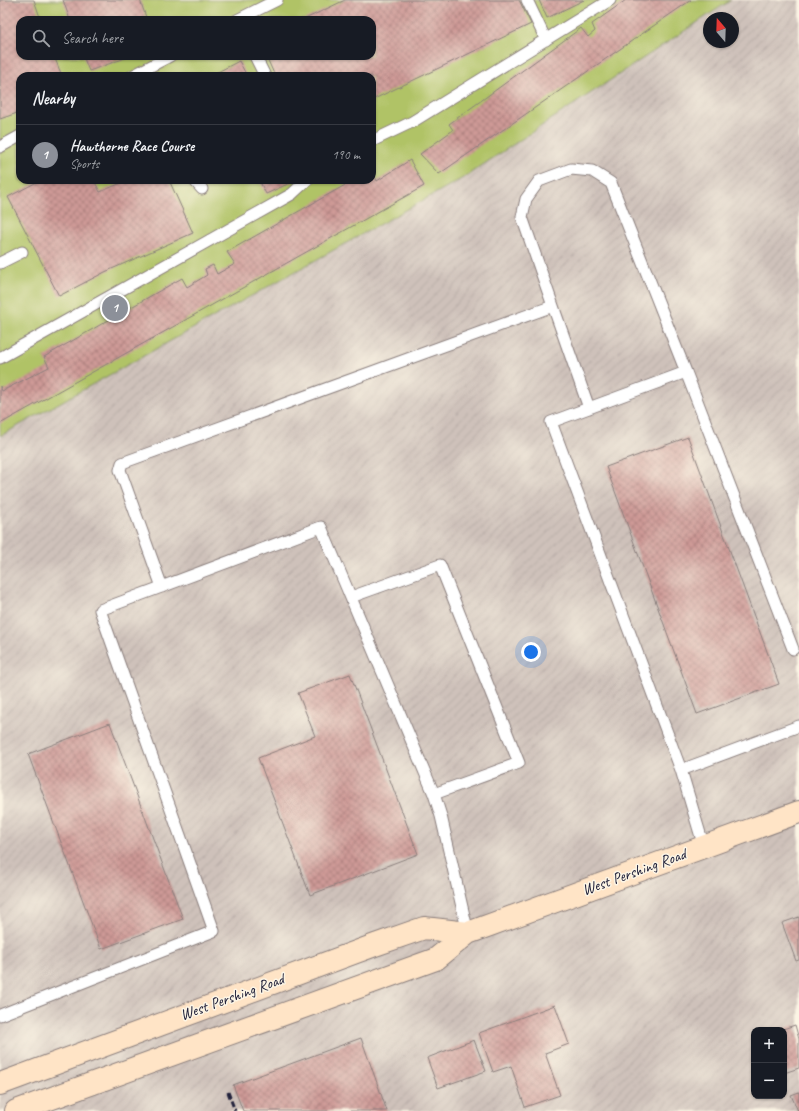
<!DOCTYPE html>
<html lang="en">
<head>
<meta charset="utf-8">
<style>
  :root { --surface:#171b24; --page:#20242c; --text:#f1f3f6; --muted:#9ea1a6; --line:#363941; --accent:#8c9099 }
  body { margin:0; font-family:Caveat,sans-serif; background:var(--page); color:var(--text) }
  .controls { position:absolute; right:12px; bottom:12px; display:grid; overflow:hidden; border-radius:8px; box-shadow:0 1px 3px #0004 }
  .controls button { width:36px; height:36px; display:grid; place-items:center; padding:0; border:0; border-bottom:1px solid var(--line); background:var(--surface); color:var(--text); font:20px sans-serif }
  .compass { position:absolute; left:703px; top:12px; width:36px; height:36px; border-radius:50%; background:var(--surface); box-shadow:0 1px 3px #0004; rotate:341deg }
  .you { position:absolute; left:531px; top:652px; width:14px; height:14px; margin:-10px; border:3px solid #fff; border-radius:50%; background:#1a73e8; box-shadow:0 0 0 6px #1a73e833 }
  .badge { display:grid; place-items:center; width:26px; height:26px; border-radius:50%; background:var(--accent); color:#fff; font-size:13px; font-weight:700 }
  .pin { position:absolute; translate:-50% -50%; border:2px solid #fff; box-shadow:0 1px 4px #0006 }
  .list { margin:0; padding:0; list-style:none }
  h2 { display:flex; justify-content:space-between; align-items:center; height:52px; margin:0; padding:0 16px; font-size:17px }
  h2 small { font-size:13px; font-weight:400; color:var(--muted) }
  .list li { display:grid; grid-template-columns:26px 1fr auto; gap:12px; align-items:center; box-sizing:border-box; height:60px; padding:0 16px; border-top:1px solid var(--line) }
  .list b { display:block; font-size:15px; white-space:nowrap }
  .list p { margin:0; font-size:13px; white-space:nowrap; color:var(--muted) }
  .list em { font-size:13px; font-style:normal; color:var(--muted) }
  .icon { flex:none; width:22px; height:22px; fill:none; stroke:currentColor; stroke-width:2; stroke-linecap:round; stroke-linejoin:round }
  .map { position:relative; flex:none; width:799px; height:1111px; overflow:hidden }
  .search { position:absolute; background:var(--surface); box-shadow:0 1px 3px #0004; left:16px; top:16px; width:360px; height:44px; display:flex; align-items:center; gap:10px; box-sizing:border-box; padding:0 14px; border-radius:12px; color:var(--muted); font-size:15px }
  .panel { position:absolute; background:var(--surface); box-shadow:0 1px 3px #0004; left:16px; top:72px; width:360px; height:112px; border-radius:12px }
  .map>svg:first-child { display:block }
  .industrial { fill:url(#industrial-furrows); fill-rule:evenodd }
  .garden { fill:#b0c366; stroke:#697250; fill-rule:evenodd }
  .building { fill:url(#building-cross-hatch) }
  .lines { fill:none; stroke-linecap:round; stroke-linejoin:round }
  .lane-casing { stroke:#8a7e7c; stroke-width:13 }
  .secondary-casing { stroke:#8a7e7c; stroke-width:24 }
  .lane { stroke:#fff; stroke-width:11 }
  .secondary { stroke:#ffe4c6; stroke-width:22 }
  .rail { stroke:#22223b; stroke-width:3; stroke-dasharray:6 3; stroke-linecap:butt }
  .labels { text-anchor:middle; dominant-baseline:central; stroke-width:3; stroke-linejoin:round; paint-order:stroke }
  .street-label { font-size:16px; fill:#22223b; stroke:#fcf5e5 }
</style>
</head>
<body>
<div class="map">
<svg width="799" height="1111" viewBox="0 0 799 1111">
  <defs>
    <pattern id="industrial-furrows" width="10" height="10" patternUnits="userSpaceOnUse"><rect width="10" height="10" fill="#cec1ba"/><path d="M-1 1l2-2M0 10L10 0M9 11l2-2" fill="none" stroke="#b1a6a1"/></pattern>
    <pattern id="building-cross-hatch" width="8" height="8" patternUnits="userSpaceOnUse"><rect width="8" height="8" fill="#ce9a96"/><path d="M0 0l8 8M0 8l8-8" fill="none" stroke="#a77d7c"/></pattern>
  </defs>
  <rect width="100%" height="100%" fill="#fcf5e5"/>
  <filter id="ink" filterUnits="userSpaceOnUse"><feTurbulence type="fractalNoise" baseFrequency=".025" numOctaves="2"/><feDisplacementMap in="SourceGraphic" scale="8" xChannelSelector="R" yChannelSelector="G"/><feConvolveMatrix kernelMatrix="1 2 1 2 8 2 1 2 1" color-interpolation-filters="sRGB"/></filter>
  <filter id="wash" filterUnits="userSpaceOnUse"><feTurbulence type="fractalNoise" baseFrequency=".012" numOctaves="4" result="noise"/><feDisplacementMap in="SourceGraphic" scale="16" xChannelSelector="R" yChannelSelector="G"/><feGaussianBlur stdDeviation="0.9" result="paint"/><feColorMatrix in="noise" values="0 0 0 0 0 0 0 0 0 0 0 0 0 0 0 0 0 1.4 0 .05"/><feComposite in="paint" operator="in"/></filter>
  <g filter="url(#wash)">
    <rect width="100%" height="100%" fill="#f2dbbc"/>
    <path class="industrial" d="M731,0h68v1111h-799v-675l463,-258zM709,18h24v24h-24zM754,1030h30v66h-30z"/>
    <path class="garden" d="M0,0h731l-268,178 -463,258zM20,20h352v36h-352zM20,76h352v104h-352z"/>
    <g id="blocks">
      <path class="building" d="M0,0h34l7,20h-21v36h34l8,20h-42v36l-20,7z
        M63,0h77l7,20h-77z
        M345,0h174l12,24 -159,76v-24h-97l-9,-20h106v-36h-69z
        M539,0h45l-37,18z
        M626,0h65l-252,174 -19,-20 33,-24 -4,-6 132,-96 7,9 7,-6 -3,-7z
        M83,56h48l-42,15z
        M239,61l8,15h-37z
        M410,160l14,26 -424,238v-38l2,5 47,-24 -5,-10 138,-79 5,9 20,-12 -2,-6 8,-4 4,9 18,-10 -8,-12 127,-72h18v-9l5,10z
        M41,180h53l6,12 28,-12h41l24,53 -88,39 -46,24 -51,-99z
        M259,180h32l1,2 -26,12z
        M688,437l91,247 -82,30 -91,-247z
        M350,674l68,180 -108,41 -52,-137 57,-22 -17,-43z
        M110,723l73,196 -82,30 -73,-195z
        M799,917v43l-3,1 -14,-38z
        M555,1005l14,39 -24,9 15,42 -35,12 -14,-41 -18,6 -14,-39z
        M795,1025l4,14v29l-15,5v-43h-4z
        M361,1038l26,73h-144l-10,-26z
        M474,1040l12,31 -48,17 -11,-30z
        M799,1092v19h-1l-7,-16z"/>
    </g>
  </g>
  <g filter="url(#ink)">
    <use href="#blocks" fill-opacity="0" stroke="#8a7e7c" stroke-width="1"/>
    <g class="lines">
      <defs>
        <path id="lane" d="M527,0l19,40
          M237,20l40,-20
          M255,56l10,20
          M132,76l38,-20
          M372,141l40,-19 198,-122
          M0,147l20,-11
          M194,180l8,9
          M0,263l22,-11
          M553,306l-31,-89 4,-18 13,-18 32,-12 21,2 19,12 75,189
          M0,358l292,-164 15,-14
          M162,587l-42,-117 2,-7 431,-157 36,102
          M351,597l89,-32 79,198 -85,31
          M681,770l118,-44
          M704,847l-23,-77 -130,-348 135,-50 107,277
          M0,1015l214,-84 -114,-321 221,-83 113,267 7,22 27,117"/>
        <path id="secondary" d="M0,1084l375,-139 49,-17 44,5
          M16,1111l420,-152 32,-26 331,-121"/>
      </defs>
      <use href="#lane" class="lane-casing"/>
      <use href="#secondary" class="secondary-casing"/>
      <use href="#lane" class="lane"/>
      <use href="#secondary" class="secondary"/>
      <path class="rail" d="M228,1092l7,19"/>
    </g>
  </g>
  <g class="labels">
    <g class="street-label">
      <text transform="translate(634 872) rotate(-20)">West Pershing Road</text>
      <text transform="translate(232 997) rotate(-20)">West Pershing Road</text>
    </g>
  </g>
</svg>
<div class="controls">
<button>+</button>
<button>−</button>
</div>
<svg class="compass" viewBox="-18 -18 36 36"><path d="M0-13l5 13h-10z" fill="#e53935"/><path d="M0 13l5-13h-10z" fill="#9ea1a6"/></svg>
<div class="you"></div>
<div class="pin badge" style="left:115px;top:308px">1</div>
<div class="search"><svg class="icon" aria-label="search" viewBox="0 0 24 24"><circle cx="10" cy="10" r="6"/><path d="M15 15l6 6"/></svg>Search here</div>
<section class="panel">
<h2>Nearby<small></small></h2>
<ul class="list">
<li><span class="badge">1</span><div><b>Hawthorne Race Course</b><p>Sports</p></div><em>190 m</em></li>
</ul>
</section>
</div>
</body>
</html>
